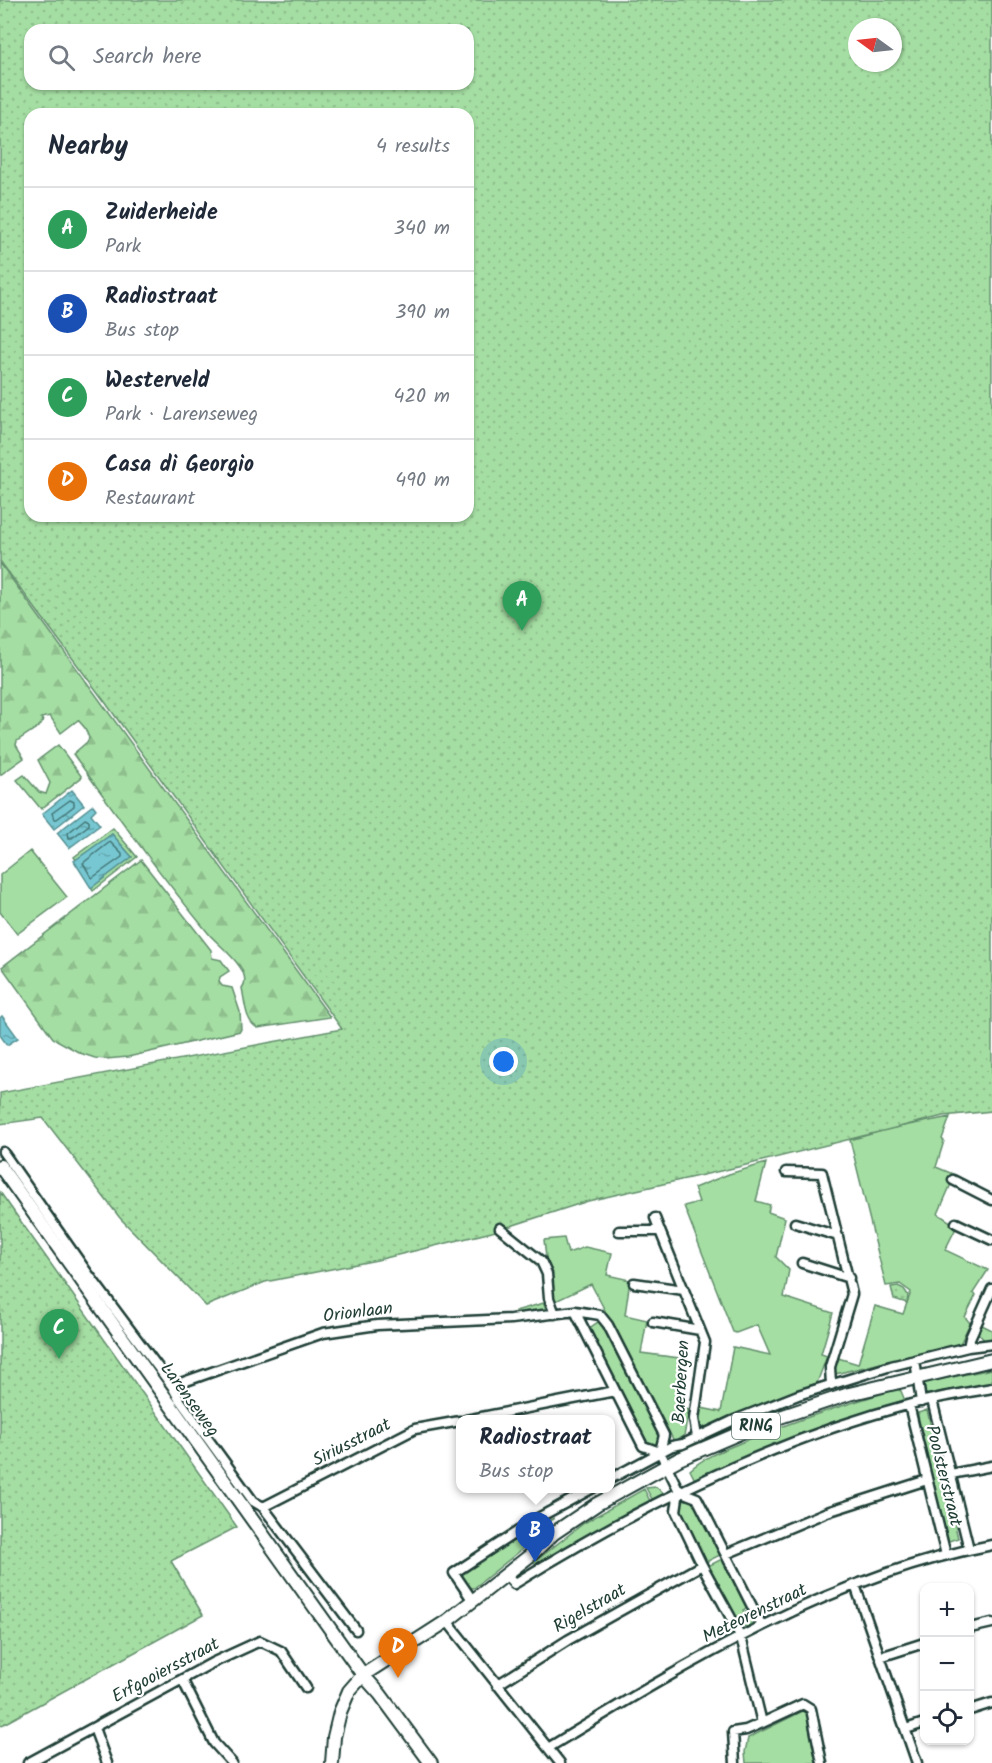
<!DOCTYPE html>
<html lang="en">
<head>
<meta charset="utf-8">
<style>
  :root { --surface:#fff; --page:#f6f6f7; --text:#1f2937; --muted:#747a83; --line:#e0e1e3; --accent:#1f3d34 }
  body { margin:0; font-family:Kalam,sans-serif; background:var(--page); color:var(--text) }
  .controls { position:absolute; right:18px; bottom:18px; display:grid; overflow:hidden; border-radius:12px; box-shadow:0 2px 4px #0004 }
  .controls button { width:54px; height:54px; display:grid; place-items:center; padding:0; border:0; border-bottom:2px solid var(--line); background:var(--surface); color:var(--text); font:30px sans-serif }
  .compass { position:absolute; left:848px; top:18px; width:54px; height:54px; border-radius:50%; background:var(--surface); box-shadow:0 2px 4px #0004; rotate:285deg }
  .you { position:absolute; left:504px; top:1062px; width:21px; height:21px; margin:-15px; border:4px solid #fff; border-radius:50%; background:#1a73e8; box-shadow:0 0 0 9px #1a73e833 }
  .badge { display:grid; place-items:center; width:39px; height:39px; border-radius:50%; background:var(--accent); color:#fff; font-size:20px; font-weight:700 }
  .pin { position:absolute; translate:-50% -50px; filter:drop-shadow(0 2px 3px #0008) }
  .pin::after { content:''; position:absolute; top:32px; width:21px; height:18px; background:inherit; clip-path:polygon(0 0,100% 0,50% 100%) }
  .popup { position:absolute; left:456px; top:1415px; width:159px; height:78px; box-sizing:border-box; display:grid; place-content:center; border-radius:12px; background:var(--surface); filter:drop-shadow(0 2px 4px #0005); font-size:20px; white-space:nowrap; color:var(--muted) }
  .popup b { font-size:22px; color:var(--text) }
  .popup::after { content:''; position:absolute; left:50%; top:100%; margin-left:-12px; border:12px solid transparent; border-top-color:var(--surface) }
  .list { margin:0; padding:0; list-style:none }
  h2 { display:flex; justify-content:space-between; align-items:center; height:78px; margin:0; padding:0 24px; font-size:26px }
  h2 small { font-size:20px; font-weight:400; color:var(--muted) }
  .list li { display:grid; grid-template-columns:39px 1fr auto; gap:18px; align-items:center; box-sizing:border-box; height:84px; padding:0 24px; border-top:2px solid var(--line) }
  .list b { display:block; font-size:22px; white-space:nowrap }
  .list p { margin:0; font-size:20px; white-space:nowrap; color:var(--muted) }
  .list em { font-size:20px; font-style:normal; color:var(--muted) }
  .icon { flex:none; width:33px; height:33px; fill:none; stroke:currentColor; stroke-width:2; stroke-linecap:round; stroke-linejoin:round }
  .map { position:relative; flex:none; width:992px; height:1763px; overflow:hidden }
  .search { position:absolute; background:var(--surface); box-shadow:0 2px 4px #0004; left:24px; top:24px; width:450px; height:66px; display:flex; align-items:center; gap:15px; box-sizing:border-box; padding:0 21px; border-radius:18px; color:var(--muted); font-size:22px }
  .panel { position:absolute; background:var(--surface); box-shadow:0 2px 4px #0004; left:24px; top:108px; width:450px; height:414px; border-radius:18px }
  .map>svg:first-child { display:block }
  .green { fill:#a5dea3; stroke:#628e6c; stroke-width:1.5 }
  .forest { fill:url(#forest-firs); stroke:#628e6c; stroke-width:1.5 }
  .park { fill:url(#park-dots); stroke:#628e6c; stroke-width:1.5; fill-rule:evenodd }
  .water { fill:url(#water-ripples); stroke:#549093; stroke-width:1.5 }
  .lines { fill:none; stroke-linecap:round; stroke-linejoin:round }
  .shore { stroke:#427473; stroke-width:1.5 }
  .street-casing { stroke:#1f3d34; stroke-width:13 }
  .secondary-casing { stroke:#1f3d34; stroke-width:16 }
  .primary-casing { stroke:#1f3d34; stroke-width:16 }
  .street { stroke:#fff; stroke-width:8 }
  .secondary { stroke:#fff; stroke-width:12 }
  .primary { stroke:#fff; stroke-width:12 }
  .labels { text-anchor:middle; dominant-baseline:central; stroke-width:4.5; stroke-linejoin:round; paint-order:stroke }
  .shield { fill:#fff; stroke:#627771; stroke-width:1.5 }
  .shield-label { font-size:16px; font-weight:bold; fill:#1f3d34 }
  .street-label { font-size:18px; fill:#1f3d34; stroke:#fff }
</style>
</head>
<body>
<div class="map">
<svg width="992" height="1763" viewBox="0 0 992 1763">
  <defs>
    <pattern id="forest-firs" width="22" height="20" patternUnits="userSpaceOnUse" patternTransform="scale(1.5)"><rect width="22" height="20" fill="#a5dea3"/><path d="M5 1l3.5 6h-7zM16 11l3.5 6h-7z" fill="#8ebf8d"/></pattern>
    <pattern id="park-dots" width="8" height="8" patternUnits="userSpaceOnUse" patternTransform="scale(1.5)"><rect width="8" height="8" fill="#a5dea3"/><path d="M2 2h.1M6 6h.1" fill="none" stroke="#8ebf8d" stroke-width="1.8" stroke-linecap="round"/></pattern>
    <pattern id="water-ripples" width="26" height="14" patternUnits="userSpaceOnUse" patternTransform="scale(1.5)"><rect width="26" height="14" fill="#77c7d2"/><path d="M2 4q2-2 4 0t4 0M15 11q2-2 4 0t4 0" fill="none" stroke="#61a3ab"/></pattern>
  </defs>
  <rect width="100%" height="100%" fill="#fff"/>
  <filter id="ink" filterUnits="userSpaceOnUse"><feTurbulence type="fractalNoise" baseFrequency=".0167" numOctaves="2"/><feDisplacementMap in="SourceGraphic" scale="12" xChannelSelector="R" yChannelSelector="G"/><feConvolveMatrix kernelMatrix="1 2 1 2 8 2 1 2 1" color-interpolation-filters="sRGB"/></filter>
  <g filter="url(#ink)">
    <path class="green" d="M113,828l24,29 -44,34 -2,-3 41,-31 -20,-23 -36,26 -2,-3z
      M30,851l37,46 -50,37 -17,-22v-37z
      M950,1117l-8,22 2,2 -8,26 17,7 1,3 -16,37 19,12 -12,24 43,20 -15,23 3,2 -11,22 5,6 -10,21 -125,30 -1,-4 4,-12 20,6 17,-58 28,8 8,-22 -11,-8 -14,2 -36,-146 38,-11z
      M766,1163l-10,38 14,4 -2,7 17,6 -9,39 13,13 -5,27 49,16 -12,41 6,2 -10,27 -114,45 -5,-6 3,-14 20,4 12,-65 37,8 -13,-30 -21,8 -3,-1 -49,-126 15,-4 -5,-14 35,-14z
      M564,1238l4,15 17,-6 27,6 -5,22 23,5 -5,35 22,5 -6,33 46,6 -7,48 9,3 -5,26 -10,5 -83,-157 -35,17 -5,-3 -7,-58z
      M544,1303l2,7 -31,5v-4z
      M598,1322l7,4 56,110 -2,9 -8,2 -6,-4 -55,-108 1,-8z
      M982,1325l10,5v9l-8,1 -6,-7z
      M992,1369v15l-67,13 -3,-14z
      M897,1389l4,2 5,12 -89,26 -122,51 -5,-10c16,-15 37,-21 57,-30 49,-20 99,-36 150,-51z
      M927,1410l31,128 -9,3 -2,-1 -29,-124v-3z
      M656,1487l10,8 -13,6 -7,-13z
      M644,1489l7,14 -113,63 -4,-4 50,-39z
      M685,1498h4l6,4 27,52 -16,8 -26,-52 1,-9z
      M554,1518l-28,28 -52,42 -7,-1 2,-1 -10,-13 1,-2z
      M724,1558l25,50 -6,2 1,3 6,-4 4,9 -2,5 -5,4 -6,-1 -4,-3 -29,-57z
      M807,1709l13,54h-74l-1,-11 3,-14z"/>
    <path class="forest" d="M0,563l330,454 -72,11c-13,-6 -13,-26 -16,-40 13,-16 -23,-42 -33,-54 -48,-58 -92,-119 -136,-180l14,-12 2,-4 -4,-10 -7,-8 -17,13 -11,-17 -9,2 2,3 -2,4 -24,16 -1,4 8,13 -24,17z
      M58,745l24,32 -41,32 -24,-29 7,-5 15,17 7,2 4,-11 -12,-23z
      M141,860l70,90 1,8 9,2 8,11 -9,6 -1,5 3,4 10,2 8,24 1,17 -1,2 -112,26 -22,2 -11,-1 -15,-5 -27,-15 -51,-71z"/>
    <path class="park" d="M0,0h992v1111l-49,5 -205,51 -150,34 -96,31 -115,28 -112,22 -59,24 -86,-88 -77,-100 -43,6v-31l342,-64 -237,-327 -105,-141zM857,27h36v36h-36zM30,30h438v54h-438zM30,114h438v402h-438z
      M0,1192l237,335 -66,34 32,54 -203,111z
      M898,1286l6,3 4,6 -1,8 -13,-4 -3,-12z"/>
    <path class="water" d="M72,790l12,15 -30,24 -12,-15z
      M93,805l3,4 -5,5 9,11 -31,23 -12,-15z
      M112,834l20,23 -41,31 -17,-27z
      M2,1016l16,22 -11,7 -7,-10v-17z"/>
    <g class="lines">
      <path class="shore" d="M70,800l4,2v4l-17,13h-3l-2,-6z
        M85,819l4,2v4l-17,13h-3l-1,-5z
        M110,842l12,12v3l-30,21 -9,-15z"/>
      <defs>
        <path id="street" d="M3,1152l86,123 83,111 7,13 74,102 10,6 93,123
          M786,1172l36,1 30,121 -22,73 1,18
          M953,1180l39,20
          M655,1218l5,13
          M795,1223l43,13
          M956,1223l36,17
          M500,1228l41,33 6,13 2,24 6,16
          M619,1231h41l45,111 -11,77 3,18
          M802,1263l47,15
          M634,1283l50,7
          M653,1322l47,8
          M968,1347l2,-9 22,-49
          M915,1360l6,42
          M172,1386l151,-53 54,-8 134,-6 64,-8 25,4 8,10 56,110 -4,17 -17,-6 -68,-135
          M932,1400l37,149
          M909,1405l37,150
          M466,1420l149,-29
          M660,1452l19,39
          M951,1474l41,-8
          M610,1479l62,-33 11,-2 49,-23 66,-26 93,-29 77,-19 24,-3
          M263,1507l152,-78 45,-8
          M726,1554l101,-42 100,-32
          M506,1575l8,9c124,-77 256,-143 397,-180 27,-7 54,-11 81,-16
          M855,1585l62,178
          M473,1601l-19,-28 84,-55 55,-30
          M447,1621l113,142
          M970,1628l22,-5
          M880,1657l44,-14
          M183,1681l31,62 18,20
          M497,1685l71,-45 134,-75
          M970,1710l22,-7
          M762,1723l41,-19 8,5 11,54
          M94,1728l13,35
          M906,1729l18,-6
          M548,1748c138,-84 283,-173 444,-203
          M28,1763l184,-100 48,-22 21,10 25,37
          M735,1763l-2,-31 13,-2 16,-7 -19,-78 -7,-18 -34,-62 -26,-54 3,-20 18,7 65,128"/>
        <path id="secondary" d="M363,1675l17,19 51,69"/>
        <path id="primary" d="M0,1166l363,509
          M332,1763l2,-26 6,-25 9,-21 14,-16 84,-54 85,-67 22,-21 43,-29 82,-45 89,-38 81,-27 143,-34"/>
      </defs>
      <use href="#street" class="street-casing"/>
      <use href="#secondary" class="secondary-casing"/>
      <use href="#primary" class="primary-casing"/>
      <use href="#street" class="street"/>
      <use href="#secondary" class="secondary"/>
      <use href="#primary" class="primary"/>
    </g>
  </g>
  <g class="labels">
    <rect class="shield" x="732" y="1413" width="48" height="26" rx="4.5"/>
    <g class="shield-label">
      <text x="756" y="1426">RING</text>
    </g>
    <g class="street-label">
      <text transform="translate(358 1313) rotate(-7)">Orionlaan</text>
      <text transform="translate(682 1382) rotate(-87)">Baerbergen</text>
      <text transform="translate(189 1400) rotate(54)">Larenseweg</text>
      <text transform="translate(352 1443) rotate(-27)">Siriusstraat</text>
      <text transform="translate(943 1476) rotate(76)">Poolsterstraat</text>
      <text transform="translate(590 1609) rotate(-30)">Rigelstraat</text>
      <text transform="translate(755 1614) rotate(-26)">Meteorenstraat</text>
      <text transform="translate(166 1671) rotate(-28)">Erfgooiersstraat</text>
    </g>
  </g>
</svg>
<div class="controls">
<button>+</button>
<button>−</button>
<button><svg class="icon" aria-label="locate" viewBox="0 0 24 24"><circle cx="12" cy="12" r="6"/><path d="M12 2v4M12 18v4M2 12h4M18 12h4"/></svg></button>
</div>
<svg class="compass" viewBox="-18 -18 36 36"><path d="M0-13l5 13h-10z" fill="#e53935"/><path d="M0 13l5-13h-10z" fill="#747a83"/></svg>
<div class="you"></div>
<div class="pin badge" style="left:522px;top:631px;background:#2e9e5b">A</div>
<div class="pin badge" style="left:535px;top:1562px;background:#1a4fb4">B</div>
<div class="popup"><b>Radiostraat</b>Bus stop</div>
<div class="pin badge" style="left:59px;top:1359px;background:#2e9e5b">C</div>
<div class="pin badge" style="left:398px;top:1678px;background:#e8710a">D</div>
<div class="search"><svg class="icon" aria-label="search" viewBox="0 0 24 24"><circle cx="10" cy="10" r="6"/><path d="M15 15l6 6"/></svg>Search here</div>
<section class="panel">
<h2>Nearby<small>4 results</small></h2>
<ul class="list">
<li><span class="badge" style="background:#2e9e5b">A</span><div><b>Zuiderheide</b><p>Park</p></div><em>340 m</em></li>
<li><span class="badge" style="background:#1a4fb4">B</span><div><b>Radiostraat</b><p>Bus stop</p></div><em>390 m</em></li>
<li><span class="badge" style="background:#2e9e5b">C</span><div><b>Westerveld</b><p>Park · Larenseweg</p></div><em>420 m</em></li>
<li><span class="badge" style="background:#e8710a">D</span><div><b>Casa di Georgio</b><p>Restaurant</p></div><em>490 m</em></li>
</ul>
</section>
</div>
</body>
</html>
